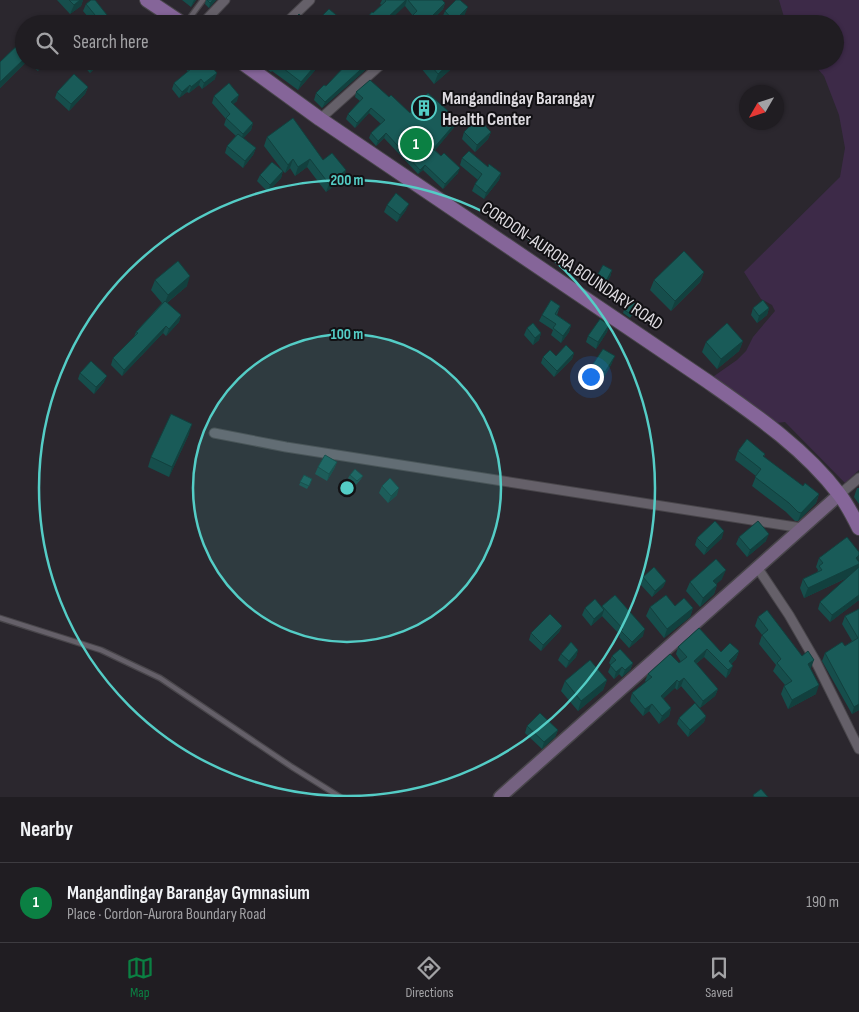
<!DOCTYPE html>
<html lang="en">
<head>
<meta charset="utf-8">
<style>
  :root { --surface:#201d22; --page:#2d2a2f; --text:#f1f3f6; --muted:#a2a2a5; --line:#3d3b40; --accent:#0b8043 }
  body { margin:0; font-family:"Sofia Sans Condensed",sans-serif; background:var(--page); color:var(--text) }
  .compass { position:absolute; left:739px; top:85px; width:45px; height:45px; border-radius:50%; background:var(--surface); box-shadow:0 1px 4px #0004; rotate:231deg }
  .you { position:absolute; left:590px; top:376px; width:18px; height:18px; margin:-12px; border:4px solid #fff; border-radius:50%; background:#1a73e8; box-shadow:0 0 0 8px #1a73e833 }
  .badge { display:grid; place-items:center; width:32px; height:32px; border-radius:50%; background:var(--accent); color:#fff; font-size:16px; font-weight:700 }
  .pin { position:absolute; translate:-50% -50%; border:2px solid #fff; box-shadow:0 1px 5px #0006 }
  .list { margin:0; padding:0; list-style:none }
  h2 { display:flex; justify-content:space-between; align-items:center; height:65px; margin:0; padding:0 20px; font-size:21px }
  h2 small { font-size:16px; font-weight:400; color:var(--muted) }
  .list li { display:grid; grid-template-columns:32px 1fr auto; gap:15px; align-items:center; box-sizing:border-box; height:80px; padding:0 20px; border-top:1px solid var(--line) }
  .list b { display:block; font-size:19px; white-space:nowrap }
  .list p { margin:0; font-size:16px; white-space:nowrap; color:var(--muted) }
  .list em { font-size:16px; font-style:normal; color:var(--muted) }
  .icon { flex:none; width:28px; height:28px; fill:none; stroke:currentColor; stroke-width:2; stroke-linecap:round; stroke-linejoin:round }
  .map { position:relative; flex:none; width:859px; height:797px; overflow:hidden }
  .search { position:absolute; background:var(--surface); box-shadow:0 1px 4px #0004; left:15px; right:15px; top:15px; height:55px; display:flex; align-items:center; gap:12px; box-sizing:border-box; padding:0 18px; border-radius:28px; color:var(--muted); font-size:19px }
  .sheet { height:145px; background:var(--surface) }
  nav { display:flex; justify-content:space-around; align-items:center; box-sizing:border-box; height:70px; border-top:1px solid var(--line); background:var(--surface); font-size:14px; color:var(--muted) }
  nav a { display:grid; justify-items:center; gap:2px }
  nav .on { color:var(--accent) }
  .map>svg:first-child { display:block }
  .green { fill:#3d2a48 }
  .lines { fill:none; stroke-linecap:round; stroke-linejoin:round }
  .lane-casing { stroke:#48454a; stroke-width:7 }
  .street-casing { stroke:#48454a; stroke-width:11 }
  .secondary-casing { stroke:#48454a; stroke-width:15 }
  .primary-casing { stroke:#48454a; stroke-width:16 }
  .lane { stroke:#656069; stroke-width:4.5 }
  .street { stroke:#656069; stroke-width:9 }
  .secondary { stroke:#756281; stroke-width:12 }
  .primary { stroke:#856599; stroke-width:14 }
  .wall { fill:#164e4c }
  .shaded-wall { fill:#12403e }
  .building { fill:#195b58; stroke:#12403e }
  .ring { fill:none; stroke:#54cdc6; stroke-width:2.5 }
  .labels { text-anchor:middle; dominant-baseline:central; stroke-width:4; stroke-linejoin:round; paint-order:stroke }
  .poi-label { font-size:18px; font-weight:bold; fill:#dddadf; stroke:#121114; text-anchor:start }
  .street-label { font-size:18px; fill:#dddadf; stroke:#121114 }
  .centre { fill:#54cdc6; stroke:#121114; stroke-width:2.5 }
  .ring-label { font-size:15px; text-anchor:middle; font-weight:bold; fill:#54cdc6; stroke:#121114; stroke-width:4; stroke-linejoin:round; paint-order:stroke }
</style>
</head>
<body>
<div class="map">
<svg width="859" height="797" viewBox="0 0 859 797">
  <rect width="100%" height="100%" fill="#2b272e"/>
  <path class="green" d="M779,0h80v470l-14,13 -60,-61 -18,2 -60,-43 30,-21 9,-9 7,-14 22,-26 -3,-6 -11,-6 -17,-27 96,-95 5,-29 -6,-33 -15,-39 -13,-15h24v-37h-49z"/>
  <g class="lines">
    <defs>
      <path id="lane" d="M186,23l17,-23
        M0,618l101,32 59,28 132,89 48,30"/>
      <path id="street" d="M202,24l23,-24
        M285,24l25,-24
        M320,119l65,-58
        M214,433l72,14 516,81
        M840,494l19,-16
        M757,567l32,48 26,45 44,89"/>
      <path id="secondary" d="M500,797l340,-303"/>
      <path id="primary" d="M147,0l36,24
        M240,61l80,58 387,262c47,33 97,67 132,113 8,10 14,22 20,34"/>
    </defs>
    <use href="#lane" class="lane-casing"/>
    <use href="#street" class="street-casing"/>
    <use href="#secondary" class="secondary-casing"/>
    <use href="#primary" class="primary-casing"/>
    <use href="#lane" class="lane"/>
    <use href="#street" class="street"/>
    <use href="#secondary" class="secondary"/>
    <use href="#primary" class="primary"/>
  </g>
  <path class="wall" d="M57,0h26l-2,6 -11,8z
    M182,0h14l-5,7z
    M206,0h10l-7,8 -4,-4z
    M382,0h60l3,3 -2,6 -15,15h-15l-2,-2 2,-6 -8,-10 -32,7 9,-8 -2,-1z
    M86,4l21,11 -2,6 -3,3h-8l-11,-13z
    M445,11l20,3 -9,10h-8l-6,-6z
    M24,35v26h22l-8,10 -12,-9 -26,26v-26l21,-20z
    M82,61h23l-5,6 -2,-2 -8,8 -9,-10z
    M259,61h64l-25,29 -26,-19 -1,1 -13,-9z
    M347,61h25l-1,4 -49,43 -8,-8 2,-7 10,-7 19,-20z
    M400,61h11l-6,6z
    M424,61h35l-1,2 -24,21 -13,-16z
    M187,62l28,17 -13,10 -3,-4 -10,8 -2,-1 -8,6 -7,-9 2,-6 14,-11 -3,-4z
    M88,87l-3,7 -16,17 -14,-13 2,-6z
    M356,92l33,5 21,16 48,7 -2,5 -21,25 23,23 -15,16 -20,-19 -5,4 -34,-36 -8,8 -7,-8 2,-5 10,-9 -12,-11 -14,15 -9,-9 2,-5 12,-13 -5,-4z
    M214,96l23,5 -4,3 20,19 -2,7 -8,8 13,10 -3,7 -10,13 -18,-15 2,-7 9,-10 -12,-11 2,-6 -14,-16z
    M464,132h27l-3,7 -13,13 -13,-13z
    M267,137l79,33 -3,9 -17,13 -19,-25 -12,9 -5,-8 -5,5 -2,-2 -2,7 -13,14 -11,-11 3,-6 23,-4 -19,-25z
    M462,158l26,9 13,6 -2,7 -15,19 -12,-8 3,-7 3,-4 -18,-15z
    M387,205l19,5 -9,12 -13,-10z
    M612,270l-2,7 -7,11 -9,-5 3,-7z
    M704,272l-4,10 -29,29 -21,-21 4,-10z
    M155,280l32,6 -20,17 14,12 -2,7 -13,14 -3,-3 -41,43 -11,-11 2,-7 21,-21 2,-5 26,-29 -11,-13z
    M638,305l-1,3 -7,10 -7,-5 1,-3z
    M560,306l-3,9 14,10 -2,7 -8,11 -10,-8 2,-5 -14,-9 3,-6z
    M753,308h16l-2,7 -10,8 -6,-8z
    M609,325l-2,7 -11,17 -10,-7 2,-6z
    M527,328l14,5 -2,7 -6,5 -9,-10z
    M743,341l-4,10 -22,18 -15,-17 4,-10z
    M574,353l-2,6 -18,18 -13,-14 2,-6 13,-1z
    M612,363l-9,16 -12,-8 2,-7z
    M80,373l24,9 -10,12 -16,-15z
    M189,434l-20,43 -21,-10 3,-10z
    M738,451l27,3 -1,3 39,29 16,8 -3,9 -18,18h-3l-9,-9 -34,-26 4,-10 -21,-16z
    M337,462l-3,7 -7,12 -12,-7 3,-7z
    M304,475l7,7 -4,7 -8,-4z
    M350,475l13,1 -2,3 -5,6 -8,-7z
    M382,486l15,9 -9,8 -9,-10z
    M857,488h2v16l-5,-7z
    M739,537l27,4 -19,16 -11,-13z
    M697,538h25l-18,17 -9,-10z
    M859,552l-1,9 1,1v38l-29,22 -12,-13 2,-7 29,-25 -45,21 -4,-10 3,-9 14,-6 1,-3 -2,-3 3,-9z
    M643,577l23,4 -3,6 -11,10 -12,-13z
    M722,579l-6,5 1,1 -3,9 -14,13 -14,-16 4,-9z
    M602,606l41,30 -14,12 -10,-11 1,-2 -18,-19 -11,10 -9,-11 3,-7 17,-1z
    M675,606l18,2 -3,9 -26,21 -18,-22 4,-9z
    M859,609v101l-7,4 -30,-53 3,-8 20,-7 7,-5 -10,-17 3,-8z
    M758,617l53,51 -1,1 6,25 -28,15 -7,-15 3,-8 1,-1 -12,-14 3,-6 -17,-21 3,-9 -7,-9z
    M562,626l-3,6 -18,19 -12,-11 2,-7z
    M699,628l22,24 18,-1 -3,8 -5,5 -1,9 -4,5 -22,-21 -8,7 22,25 -3,7 -15,12 -19,-22 -4,4 -2,-2 -12,10 8,10 -2,8 -10,8 -10,-13 -6,5 -13,-15 2,-8 14,-11 -1,-1 3,-7 31,-11 2,-1 -5,-8 2,-7z
    M578,650l-2,7 -10,11 -8,-8 3,-6z
    M612,656l21,7 -3,7 -8,7 -3,-3 -5,5 -6,-7 3,-7 -2,-2z
    M607,680l-4,10 -25,21 -17,-20 4,-10z
    M706,716l-2,6 -16,15 -11,-13 2,-6z
    M527,726l31,4 -3,7 -13,12 -17,-16z"/>
  <path class="shaded-wall" d="M80,0h3l-2,6 -11,8 4,-9z
    M194,0h2l-5,7 2,-5z
    M213,0h3l-7,8 1,-5z
    M406,0h1l-2,6 -19,18 -2,-3z
    M445,3l-2,6 -15,15h-4z
    M468,7l-3,7 -9,10h-3l1,-3z
    M107,15l-2,6 -3,3h-3l1,-3z
    M24,59v2h2v1l-26,26v-6z
    M42,61h4l-8,10 4,-9z
    M97,61h2l-1,4 -8,8 2,-7z
    M102,61h3l-5,6z
    M319,61h4l-25,29 3,-8z
    M370,61h2l-1,4 -49,43 3,-6z
    M407,61h4l-6,6z
    M452,61h7l-1,2 -24,21 4,-10z
    M217,73l-2,6 -13,10 2,-6z
    M201,79l-2,6 -10,8 2,-6z
    M190,85l-3,7 -8,6 3,-6z
    M88,87l-3,7 -16,17 2,-7z
    M239,95l-2,6 -9,8 3,-7z
    M371,108l-2,5 -14,15 2,-5z
    M458,120l-2,5 -24,29 1,-5z
    M253,123l-2,7 -10,11 2,-7z
    M491,132l-3,7 -13,13 2,-7z
    M386,133l-2,5 -8,8 2,-5z
    M256,148l-3,7 -10,13 2,-7z
    M293,159l-3,9 -5,5 3,-8z
    M310,159l-3,8 -12,9 3,-9z
    M425,165l-2,5 -5,4 2,-4z
    M460,168l-2,5 -15,16 2,-5z
    M346,170l-3,9 -17,13 3,-8z
    M283,171l-2,7 -13,14 2,-7z
    M501,173l-2,7 -15,19 2,-6z
    M409,204l-3,6 -9,12 3,-7z
    M612,270l-2,7 -7,11 3,-7z
    M704,272l-4,10 -29,29 4,-10z
    M190,276l-3,10 -23,19 4,-10z
    M769,308l-2,7 -10,8 2,-7z
    M181,315l-2,7 -13,14 3,-7z
    M571,325l-2,7 -8,11 2,-7z
    M609,325l-2,7 -11,17 2,-7z
    M166,326l-3,7 -41,43 2,-6z
    M541,333l-2,7 -6,5 2,-7z
    M743,341l-4,10 -22,18 4,-10z
    M574,353l-2,6 -18,18 3,-6z
    M615,356l-3,7 -9,16 2,-7z
    M107,376l-3,6 -10,12 2,-7z
    M192,424l-3,10 -20,43 3,-10z
    M337,462l-3,7 -7,12 2,-7z
    M399,488l-2,7 -9,8 3,-7z
    M819,494l-3,9 -18,18 3,-8z
    M724,531l-2,7 -18,17 3,-7z
    M769,534l-3,7 -19,16 3,-7z
    M859,555v4l-2,5h2v2l-2,7 -53,25 4,-10z
    M726,570l-4,9 -12,11 3,-9z
    M666,581l-3,6 -11,10 3,-6z
    M717,585l-3,9 -14,13 3,-9z
    M859,595v5l-29,22 2,-7z
    M693,608l-3,9 -26,21 3,-9z
    M604,610l-2,6 -11,10 3,-7z
    M562,626l-3,6 -18,19 2,-6z
    M645,629l-2,7 -14,12 3,-6z
    M707,649l-3,8 -13,11 3,-7z
    M578,650l-2,7 -10,11 3,-7z
    M739,651l-3,8 -10,10 3,-8z
    M814,660l-3,8 -6,4 3,-8z
    M633,663l-3,7 -8,7 3,-7z
    M733,666l-3,7 -4,5 2,-8z
    M622,667l-3,7 -5,5 2,-7z
    M684,678l-3,8 -4,4 2,-8z
    M607,680l-4,10 -25,21 3,-10z
    M677,680l-2,8 -16,15 2,-7z
    M819,685l-3,9 -28,15 4,-9z
    M718,689l-3,7 -15,12 3,-7z
    M652,704l-3,7 -6,5 2,-7z
    M859,704v6l-7,4 2,-7z
    M671,708l-2,8 -10,8 3,-8z
    M706,716l-2,6 -16,15 2,-7z
    M558,730l-3,7 -13,12 2,-7z"/>
  <path class="building" d="M69,0h11l-6,5z
    M91,0h4l12,15 -7,6 -14,-17z
    M207,0h6l-3,3z
    M385,0h21l-22,21 3,3h-25l10,-12 1,1 13,-12z
    M408,0h34l3,3 -21,21h-2l-9,-9 4,-4z
    M456,0h4l8,7 -14,14 -9,-10z
    M329,9l18,15h-33z
    M299,14l11,10h-24l1,-2 5,-1z
    M163,20l4,4h-7z
    M24,39v20l-24,23v-20z
    M88,61h9l-5,5z
    M188,61h19l10,12 -13,10 -3,-4 -10,8 -1,-2 -8,7 -8,-9 18,-15 -5,-6z
    M270,61h49l-18,21 -26,-20 -1,2z
    M347,61h23l-45,41 -9,-9 8,-8 2,1 22,-23z
    M427,61h25l-14,13z
    M74,74l14,13 -17,17 -14,-12z
    M370,80l19,17 2,-2 19,18 18,-20 30,27 -25,29 8,7 3,-3 16,15 -15,16 -20,-19 -5,5 -34,-37 -8,8 -7,-8 14,-13 -14,-12 -14,15 -9,-9 15,-16 -7,-6z
    M229,83l10,12 -8,7 22,21 -10,11 -17,-16 4,-4 -16,-18z
    M293,118l30,42 9,-7 14,17 -17,14 -19,-25 -12,8 -5,-8 -5,6 -21,-28z
    M478,118l13,14 -14,13 -13,-13z
    M238,134l18,14 -11,13 -18,-15z
    M469,151l19,16 1,-3 12,9 -15,20 -11,-9 7,-10 -20,-16z
    M272,162l11,9 -13,14 -10,-10z
    M396,193l13,11 -9,11 -13,-10z
    M684,251l20,21 -29,29 -21,-21z
    M178,261l12,15 -22,19 -13,-15z
    M603,265l9,5 -6,11 -9,-5z
    M551,300l9,6 -5,8 16,11 -8,11 -10,-8 3,-4 -14,-9z
    M631,300l7,5 -7,9 -7,-4z
    M763,300l6,8 -10,8 -6,-8z
    M165,301l16,14 -12,14 -3,-3 -42,44 -11,-12 25,-25 -2,-1z
    M600,319l9,6 -11,17 -10,-6z
    M533,323l8,10 -6,5 -8,-10z
    M727,323l16,18 -22,18 -15,-17z
    M566,345l8,8 -17,18 -14,-14 7,-7 6,6z
    M603,349l12,7 -10,16 -12,-8z
    M91,361l16,15 -11,11 -16,-14z
    M171,414l21,10 -20,43 -21,-10z
    M747,439l18,15 -2,2 40,30 2,-3 14,11 -18,19 -3,-1 -9,-9 -34,-26 6,-8 -23,-18z
    M325,455l12,7 -8,12 -11,-7z
    M355,469l8,7 -6,5 -7,-6z
    M304,475l8,4 -3,7 -9,-4z
    M390,478l9,10 -8,8 -9,-10z
    M715,521l9,10 -17,17 -10,-10z
    M758,521l11,13 -19,16 -11,-13z
    M847,537l12,15v3l-3,3 3,4v2l-51,24 -5,-9 19,-9 -3,-4 4,-3 -4,-5z
    M716,559l10,11 -13,11 4,4 -14,13 -13,-16z
    M654,567l12,14 -11,10 -12,-14z
    M859,567v28l-27,20 -12,-13z
    M615,595l30,34 -13,13 -11,-11 2,-2 -21,-23z
    M666,595l9,11 9,-8 9,10 -26,21 -17,-22z
    M595,599l9,11 -10,9 -9,-11z
    M859,609v95l-5,3 -29,-54 17,-11 3,4 13,-8 -13,-22z
    M767,610l35,46 6,-5 6,9 -6,4 11,21 -27,15 -8,-14 8,-5 -15,-18 4,-4 -19,-24 6,-5 -10,-13z
    M550,614l12,12 -19,19 -12,-12z
    M699,628l22,24 9,-9 9,8 -10,10 4,5 -5,4 -21,-21 -13,12 24,28 -15,12 -19,-23 -5,4 -2,-2 -16,16 10,12 -9,8 -10,-12 -7,5 -13,-16 20,-16 -4,-3 22,-20 9,9 8,-6 -9,-10z
    M571,642l7,8 -9,11 -8,-7z
    M620,649l13,14 -8,7 -3,-3 -6,5 -6,-7 6,-5 -4,-4z
    M590,660l17,20 -26,21 -16,-20z
    M695,703l11,13 -16,14 -11,-12z
    M540,713l18,17 -14,12 -17,-16z
    M761,789l7,8h-14l-1,-2z"/>
  <circle cx="347" cy="488" r="154" fill="#54cdc6" fill-opacity=".12"/>
  <g class="ring">
    <circle cx="347" cy="488" r="154"/>
    <circle cx="347" cy="488" r="308"/>
  </g>
  <defs>
    <symbol id="building-ring" viewBox="-11 -11 22 22"><circle r="9.5" fill="#121114" stroke="#54cdc6" stroke-width="1.5"/><path d="M-4-6H4V6H1V3H-1V6H-4ZM-2.5-4.3h1.7v1.8h-1.7ZM.8-4.3h1.7v1.8H.8ZM-2.5-1h1.7V.8h-1.7ZM.8-1h1.7V.8H.8Z" fill="#54cdc6"/></symbol>
  </defs>
  <g fill-rule="evenodd">
    <use href="#building-ring" x="410" y="94" width="28" height="28"/>
  </g>
  <g class="labels">
    <g class="poi-label">
      <text x="442" y="98">Mangandingay Barangay<tspan x="442" dy="21">Health Center</tspan></text>
    </g>
    <g class="street-label">
      <text transform="translate(572 266) rotate(34)">CORDON-AURORA BOUNDARY ROAD</text>
    </g>
  </g>
  <circle cx="347" cy="488" r="8" class="centre"/>
  <g class="ring-label">
    <text x="347" y="185">200 m</text>
    <text x="347" y="339">100 m</text>
  </g>
</svg>
<svg class="compass" viewBox="-18 -18 36 36"><path d="M0-13l5 13h-10z" fill="#e53935"/><path d="M0 13l5-13h-10z" fill="#a2a2a5"/></svg>
<div class="you"></div>
<div class="pin badge" style="left:416px;top:144px">1</div>
<div class="search"><svg class="icon" aria-label="search" viewBox="0 0 24 24"><circle cx="10" cy="10" r="6"/><path d="M15 15l6 6"/></svg>Search here</div>
</div>
<section class="sheet">
<h2>Nearby<small></small></h2>
<ul class="list">
<li><span class="badge">1</span><div><b>Mangandingay Barangay Gymnasium</b><p>Place · Cordon-Aurora Boundary Road</p></div><em>190 m</em></li>
</ul>
</section>
<nav>
<a class="on"><svg class="icon" aria-label="map" viewBox="0 0 24 24"><path d="M3 6l6-2 6 2 6-2v14l-6 2-6-2-6 2zM9 4v14M15 6v14"/></svg>Map</a>
<a><svg class="icon" aria-label="directions" viewBox="0 0 24 24"><path d="M12 3l9 9-9 9-9-9zM9 14v-3h6M13 9l2 2-2 2"/></svg>Directions</a>
<a><svg class="icon" aria-label="saved" viewBox="0 0 24 24"><path d="M7 4h10v16l-5-4-5 4z"/></svg>Saved</a>
</nav>
</body>
</html>
